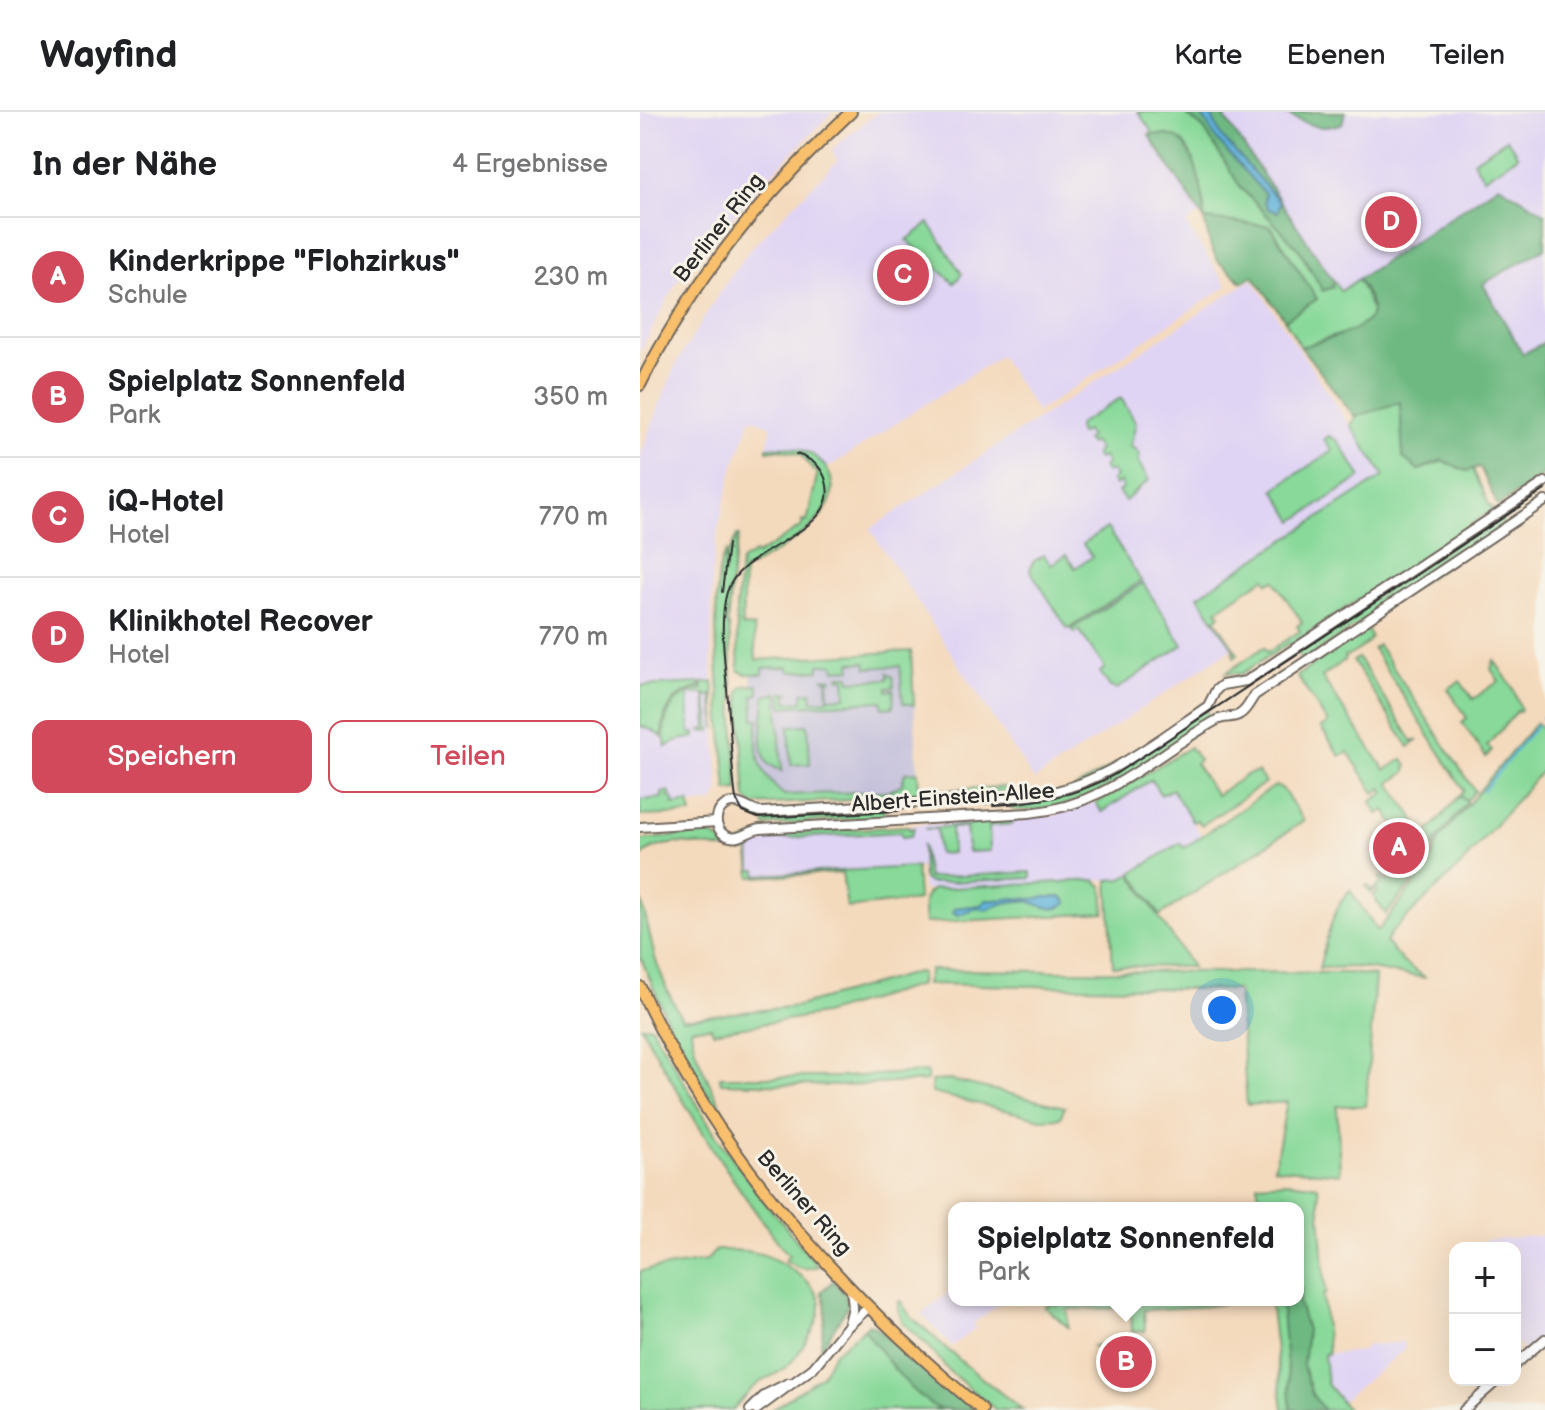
<!DOCTYPE html>
<html lang="de">
<head>
<meta charset="utf-8">
<style>
  :root { --surface:#fff; --page:#f6f6f6; --text:#202124; --muted:#757577; --line:#e0e0e0; --accent:#d1495b }
  body { margin:0; font-family:"Balsamiq Sans",sans-serif; background:var(--page); color:var(--text) }
  .controls { position:absolute; right:24px; bottom:24px; display:grid; overflow:hidden; border-radius:16px; box-shadow:0 8px 32px #0002 }
  .controls button { width:72px; height:72px; display:grid; place-items:center; padding:0; border:0; border-bottom:2px solid var(--line); background:var(--surface); color:var(--text); font:40px sans-serif }
  .you { position:absolute; left:582px; top:898px; width:28px; height:28px; margin:-20px; border:6px solid #fff; border-radius:50%; background:#1a73e8; box-shadow:0 0 0 12px #1a73e833 }
  .badge { display:grid; place-items:center; width:52px; height:52px; border-radius:50%; background:var(--accent); color:#fff; font-size:26px; font-weight:700 }
  .pin { position:absolute; translate:-50% -50%; border:4px solid #fff; box-shadow:0 2px 8px #0006 }
  .popup { position:absolute; left:308px; top:1090px; width:356px; height:104px; box-sizing:border-box; display:grid; place-content:center; border-radius:16px; background:var(--surface); filter:drop-shadow(0 2px 6px #0005); font-size:26px; white-space:nowrap; color:var(--muted) }
  .popup b { font-size:30px; color:var(--text) }
  .popup::after { content:''; position:absolute; left:50%; top:100%; margin-left:-16px; border:16px solid transparent; border-top-color:var(--surface) }
  .list { margin:0; padding:0; list-style:none }
  h2 { display:flex; justify-content:space-between; align-items:center; height:104px; margin:0; padding:0 32px; font-size:34px }
  h2 small { font-size:26px; font-weight:400; color:var(--muted) }
  .list li { display:grid; grid-template-columns:52px 1fr auto; gap:24px; align-items:center; box-sizing:border-box; height:120px; padding:0 32px; border-top:2px solid var(--line) }
  .list b { display:block; font-size:30px; white-space:nowrap }
  .list p { margin:0; font-size:26px; white-space:nowrap; color:var(--muted) }
  .list em { font-size:26px; font-style:normal; color:var(--muted) }
  .actions { display:flex; gap:16px; padding:24px 32px }
  .actions a { flex:1; padding:18px 0; border:2px solid var(--accent); border-radius:16px; text-align:center; font-size:28px; color:var(--accent) }
  .actions .main { background:var(--accent); color:#fff }
  .map { position:relative; flex:none; width:905px; height:1298px; overflow:hidden }
  header { display:flex; align-items:center; gap:48px; box-sizing:border-box; height:112px; padding:0 40px; background:var(--surface); border-bottom:2px solid var(--line) }
  header strong { font-size:38px }
  nav { display:flex; gap:44px; margin-inline-start:auto; font-size:28px }
  main { display:flex }
  aside { flex:1; background:var(--surface) }
  .map>svg:first-child { display:block }
  .built { fill:#e0d4f4 }
  .industrial { fill:#c4c0db }
  .green { fill:#88d99a; stroke:#5a8262; stroke-width:2 }
  .forest { fill:#6eb982; stroke:#4c7256; stroke-width:2 }
  .water { fill:#5fb2db; stroke:#456e83; stroke-width:2 }
  .lines { fill:none; stroke-linecap:round; stroke-linejoin:round }
  .stream { stroke:#5fb2db; stroke-width:2 }
  .minor-casing { stroke:#71685e; stroke-width:12 }
  .major-casing { stroke:#71685e; stroke-width:14 }
  .minor { stroke:#fff; stroke-width:8 }
  .major { stroke:#f8bf6c; stroke-width:10 }
  .tram { stroke:#2b2b2b; stroke-width:2 }
  .labels { text-anchor:middle; dominant-baseline:central; stroke-width:6; stroke-linejoin:round; paint-order:stroke }
  .street-label { font-size:22px; fill:#2b2b2b; stroke:#f7f3e8 }
</style>
</head>
<body>
<header>
<strong>Wayfind</strong>
<nav><a>Karte</a><a>Ebenen</a><a>Teilen</a></nav>
</header>
<main>
<aside>
<h2>In der Nähe<small>4 Ergebnisse</small></h2>
<ul class="list">
<li><span class="badge">A</span><div><b>Kinderkrippe &quot;Flohzirkus&quot;</b><p>Schule</p></div><em>230 m</em></li>
<li><span class="badge">B</span><div><b>Spielplatz Sonnenfeld</b><p>Park</p></div><em>350 m</em></li>
<li><span class="badge">C</span><div><b>iQ-Hotel</b><p>Hotel</p></div><em>770 m</em></li>
<li><span class="badge">D</span><div><b>Klinikhotel Recover</b><p>Hotel</p></div><em>770 m</em></li>
</ul>
<div class="actions"><a class="main">Speichern</a><a>Teilen</a></div>
</aside>
<div class="map">
<svg width="905" height="1298" viewBox="0 0 905 1298">
  <rect width="100%" height="100%" fill="#f7f3e8"/>
  <filter id="ink" filterUnits="userSpaceOnUse"><feTurbulence type="fractalNoise" baseFrequency=".0125" numOctaves="2"/><feDisplacementMap in="SourceGraphic" scale="16" xChannelSelector="R" yChannelSelector="G"/><feConvolveMatrix kernelMatrix="1 2 1 2 8 2 1 2 1" color-interpolation-filters="sRGB"/></filter>
  <filter id="wash" filterUnits="userSpaceOnUse"><feTurbulence type="fractalNoise" baseFrequency=".006" numOctaves="4" result="noise"/><feDisplacementMap in="SourceGraphic" scale="32" xChannelSelector="R" yChannelSelector="G"/><feGaussianBlur stdDeviation="1.8" result="paint"/><feColorMatrix in="noise" values="0 0 0 0 0 0 0 0 0 0 0 0 0 0 0 0 0 1.4 0 .05"/><feComposite in="paint" operator="in"/></filter>
  <g filter="url(#wash)">
    <rect width="100%" height="100%" fill="#f4dabd"/>
    <path class="built" d="M0,0h193l-69,69 -87,101 -37,70z
      M238,0h260l14,20 -3,3 51,79 -14,10 41,62 -190,126 -37,-56 -174,113 -22,-18 -16,-4h-21l5,-21 -21,-8 -17,47 -16,64 -6,46 -1,75 8,141 -7,12 -72,4v-349l9,-26 27,-68 47,-77 28,-39 86,-87 -5,-12z
      M586,0h319v101l-46,-28 -159,106 -118,-176z
      M905,136v94l-22,12 -40,-70z
      M612,167l132,197 -186,120 35,52 -199,132 -164,-251z
      M516,655l46,69 -19,12 -4,-5 -57,36 -199,11 -2,-23 -170,10 -2,-37 6,-5 297,-19 49,-16z
      M905,1123v68l-4,10 4,4v17l-20,17 -10,-10v-93h-32l-3,-4 8,-4z
      M314,1177v11h44l2,3 -27,21 3,4 -24,18 -31,-32z
      M764,1230l1,7 -63,52 -15,-17 -3,-30 40,-3v-5z"/>
    <path class="industrial" d="M271,539l8,140 -149,10 -12,-14 -14,-101 8,-1 -2,-24z"/>
    <path class="green" d="M498,0h45l21,17 37,59 58,61 11,21 23,17v-7l8,11 17,-12 14,32 -1,6 -8,10 -62,20 -16,-27 32,-21 -46,-73 -67,-7 -55,-84 3,-3z
      M867,27l11,17 -34,22 -11,-17z
      M289,111l33,51 -8,9 -47,-43z
      M481,286l15,25 -6,24 5,2 5,7 -2,6 11,18 -24,21 -7,-9 5,-4 -3,-6 -5,3 -3,-5 4,-3 -5,-7 -4,2 -4,-5 4,-3 -4,-7 -5,2 -3,-5 4,-4 -6,-8 -4,2 -3,-4 4,-3 -4,-6 -6,3 -2,-6 1,-4z
      M760,289l3,57 16,12 24,-9 23,10 7,-2 16,36 5,4 -202,135 -2,-1 -49,31 -15,-1 38,-26 4,5 32,-21 -3,-5 5,-4 -28,-42 -5,3 -4,-5 -48,32 3,5 -5,4 23,35 -4,3 -1,-9 -35,-52 186,-120 -33,-50 4,-9z
      M689,324l9,5 23,36 -67,44 -20,-32 58,-38 -8,-12z
      M127,335c20,-2 43,1 57,18 36,48 -50,86 -80,106l-2,55 12,1 2,33 155,-9 3,54 -11,-2 -3,-37 -33,2 -1,-6 -15,1v6l-16,1 -1,-6 -15,1v5l-29,2 -1,-5 -26,1v6h-18l-6,-3 -3,-62 5,-48 14,-8 2,2 45,-29v-5l5,1 11,-51 -5,-1 -12,-16 -21,-5 -13,2z
      M862,404l1,12 -200,133 -7,-10 199,-134 2,2z
      M467,416l34,53 -73,48 -38,-59 3,-8 11,-7 7,10 15,-10 9,13 17,-11 -9,-13z
      M97,424h2l-7,37 -5,52 2,1 9,164 -11,1c-3,-40 -22,-215 -1,-239l-2,23 3,-18z
      M503,471l40,62 -66,44 -7,-2 -10,-15 5,-4 -26,-38 -4,3 -3,-4z
      M726,516l5,9c-4,9 -21,19 -27,20l1,3 -23,17 63,93 18,-11 4,7 -1,6 -16,11 35,53 34,-40 8,6 -31,39 -14,29 -36,44 -13,-18 5,-4 -1,-3 -6,4 -5,-7 2,-1 4,5 10,-7 -3,-5 3,-2 4,5 8,-6 -3,-6 26,-17 -5,-9 -4,2 -23,-35 -7,4 -7,-12 14,-10 -3,-4 -7,5 -27,-41 -8,4 -19,-28 7,-5 -31,-47z
      M738,533l97,146 -8,9 -7,-5 4,-5 -91,-141z
      M718,546l55,84 5,-2 -9,7 -56,-86z
      M854,548l19,28 8,22 -2,2 -2,-1 -30,35 5,4 -6,7 -24,-35 5,-4 -19,-29 12,-8 13,18 26,-18 -8,-12z
      M248,561l5,4 1,10 -7,1v3l7,-1 -1,17 -10,1 -1,-7 -100,6 -1,-14h10l-5,1 1,8 16,-1v-8l8,-1 1,9 16,-1 -1,-20 -4,-2 10,1 -5,1 1,18 17,-1 -1,-18h-5l-1,-3h10l1,5 38,-2z
      M73,570l3,47 -4,-34 -6,1 5,35 -7,1 -3,-2 6,-1 -2,-35h-17l2,39h5v4l-19,4 -10,6c-7,-29 7,-54 37,-58v-6z
      M61,571v4c-27,5 -39,22 -39,50l-10,-7 -12,-4v-40z
      M118,573l1,9 -6,1 1,24h5c-6,31 -1,55 25,76l106,-4 12,-7 3,-11 13,-1 1,19 88,-4 1,5 -255,13 -7,-7 -7,-106 4,-6z
      M137,581l5,78 -14,-7c-12,-20 -3,-46 -3,-68z
      M566,598l6,10c-54,36 -134,100 -201,89l-1,-6 6,-3 54,-9z
      M896,611l9,7v37l-84,98 -70,68 -5,10 18,20 22,15 -68,-11 -39,1c8,-26 12,-59 31,-78l28,41 50,-65 12,-28z
      M168,613l2,39 -19,1 -2,-39z
      M550,635l9,13 -4,3 21,32 32,-21 10,-2 7,11 -63,42 -5,-5 -4,2 -21,-33 -11,6 -10,-15 -49,32 -6,-9z
      M635,674l7,2 22,33 -144,94 -28,-42 48,-30 4,5z
      M29,679l2,4 -3,2 5,2 1,6 15,-3 3,12 -52,2v-16l22,-2v-5z
      M232,696l12,2v6l-119,10 -1,-12z
      M372,708l1,4 -24,2 1,25 -22,1 -2,-25 -15,1 1,25 -14,1 -1,-25h-12z
      M268,714l1,3 5,-1 -3,8 -9,1 -1,-5 -144,8 -1,6 -6,1 1,23h6v5l159,-8 2,33 -71,8 -5,-35 -91,4 -2,-26c-36,2 -77,-22 -109,6v-17l69,-7 13,9 14,3 23,-10z
      M282,732l6,34 103,-6v6l-102,5 -6,-5z
      M491,762l61,93 -79,-1 -5,-86 14,-1z
      M455,768l8,7 2,26 -180,10c-1,-14 -5,-28 9,-34z
      M0,782l15,64 13,34 14,27 116,-13 119,-34 4,1 -1,12 -97,29 -110,18 -2,-5 -20,1c2,30 23,60 33,87l-3,1 -49,-85 -32,-75z
      M290,858l418,3 27,3 -9,130h-29l3,68 -66,-6 13,-66 -40,3 -9,-115 -312,-6z
      M1,914h10l64,108 53,72 50,60c-14,5 -21,2 -33,-6l4,-4c-57,-72 -104,-149 -148,-230z
      M287,960v9l-86,5 -120,-3 -1,-6h121z
      M311,968l114,27 -5,11 -18,1 -110,-26 -1,-12z
      M647,1070l31,4 8,108 -3,1 5,59h-4l3,30 21,26h-65l-13,-110h28v-92h-52l15,-2 -4,-22z
      M76,1138c38,-1 55,3 86,27 8,7 19,19 18,31 -1,16 -22,49 -34,59 -8,7 -18,10 -27,16 -11,8 -18,17 -26,27h-93v-139l66,-10z
      M485,1188h119l-37,6 -63,4 1,21 -13,1 -1,-24 -63,1v18l-23,-20 3,-2z
      M259,1189l3,1c7,18 20,23 33,36 28,27 58,49 88,72h-27l-47,-39 -22,-26 -24,-22 -5,-14z
      M224,1217l35,45 40,36h-167l50,-35 12,-22z
      M508,1229l2,36 -17,1 -40,-32z"/>
    <path class="forest" d="M543,0h41l-1,3 110,165v7l-10,4 -24,-42 -58,-61 -37,-59z
      M643,0h62l-3,12c-22,8 -39,-1 -59,-12z
      M509,23c8,-1 18,-1 26,2 21,9 30,62 29,82l66,7 47,73 -32,21 -32,-44 -11,6 -24,-21 -7,-13 -7,-29z
      M859,73l46,28v35l-62,36 40,70 22,-12v132l-47,32 -18,-39 -14,4 -24,-11 -23,10 -16,-12 -3,-56 -45,15 -54,-70c18,-6 72,-16 71,-38 -1,-10 -9,-21 -14,-30z
      M193,1169l13,14 2,11 -27,43c-1,-20 11,-36 0,-57z
      M658,1175l3,2 -2,14 8,27 -4,36 9,28 12,16h-33l-10,-110h17z
      M229,1212c18,7 24,25 41,33l64,53c-10,0 -28,0 -37,-2 -28,-15 -54,-54 -73,-79z"/>
    <path class="water" d="M570,1l12,24 58,65 -2,10 -10,-3 -4,-8 1,-7 -48,-54 -14,-23z
      M406,785h16l5,6c-13,11 -24,3 -36,-1 -14,-3 -32,2 -45,8 -11,-5 -17,2 -28,5l-6,-3 3,-4 26,-3 5,-5c10,1 17,-1 27,-2 12,0 21,3 33,-1z"/>
    <g class="lines">
      <path class="stream" d="M902,606l3,-3
        M843,679l54,-66"/>
    </g>
  </g>
  <g filter="url(#ink)">
    <g class="lines">
      <defs>
        <path id="minor" d="M905,370l-299,199 -24,4 -6,5 -8,16c-56,38 -110,83 -179,90l-267,16c-12,0 -18,-10 -29,-9 -20,1 -22,30 -3,34 11,3 19,-7 30,-8l269,-16c78,-7 123,-57 188,-93 7,-4 16,-1 23,-6 7,-4 10,-13 15,-19l290,-194
          M0,715l76,-5
          M209,1211l4,-16 -2,-18
          M875,1253l30,-26
          M110,1298l16,-16 22,-11
          M116,1298l57,-42 33,-40 23,-21
          M824,1298l34,-30"/>
        <path id="major" d="M0,273c53,-106 125,-193 211,-273
          M0,875c74,166 203,307 342,423"/>
      </defs>
      <use href="#minor" class="minor-casing"/>
      <use href="#major" class="major-casing"/>
      <use href="#minor" class="minor"/>
      <use href="#major" class="major"/>
      <path class="tram" d="M156,342c14,4 26,12 30,27 16,53 -86,65 -99,111 -9,31 -1,78 1,110 3,32 3,65 8,97l7,13 15,6 141,-7
        M82,480l6,-48
        M353,693c45,-3 82,-8 121,-30l431,-285"/>
    </g>
  </g>
  <g class="labels">
    <g class="street-label">
      <text transform="translate(79 116) rotate(-52)">Berliner Ring</text>
      <text transform="translate(313 686) rotate(-4)">Albert-Einstein-Allee</text>
      <text transform="translate(164 1091) rotate(49)">Berliner Ring</text>
    </g>
  </g>
</svg>
<div class="controls">
<button>+</button>
<button>−</button>
</div>
<div class="you"></div>
<div class="pin badge" style="left:759px;top:736px">A</div>
<div class="pin badge" style="left:486px;top:1250px">B</div>
<div class="popup"><b>Spielplatz Sonnenfeld</b>Park</div>
<div class="pin badge" style="left:263px;top:163px">C</div>
<div class="pin badge" style="left:751px;top:110px">D</div>
</div>
</main>
</body>
</html>
